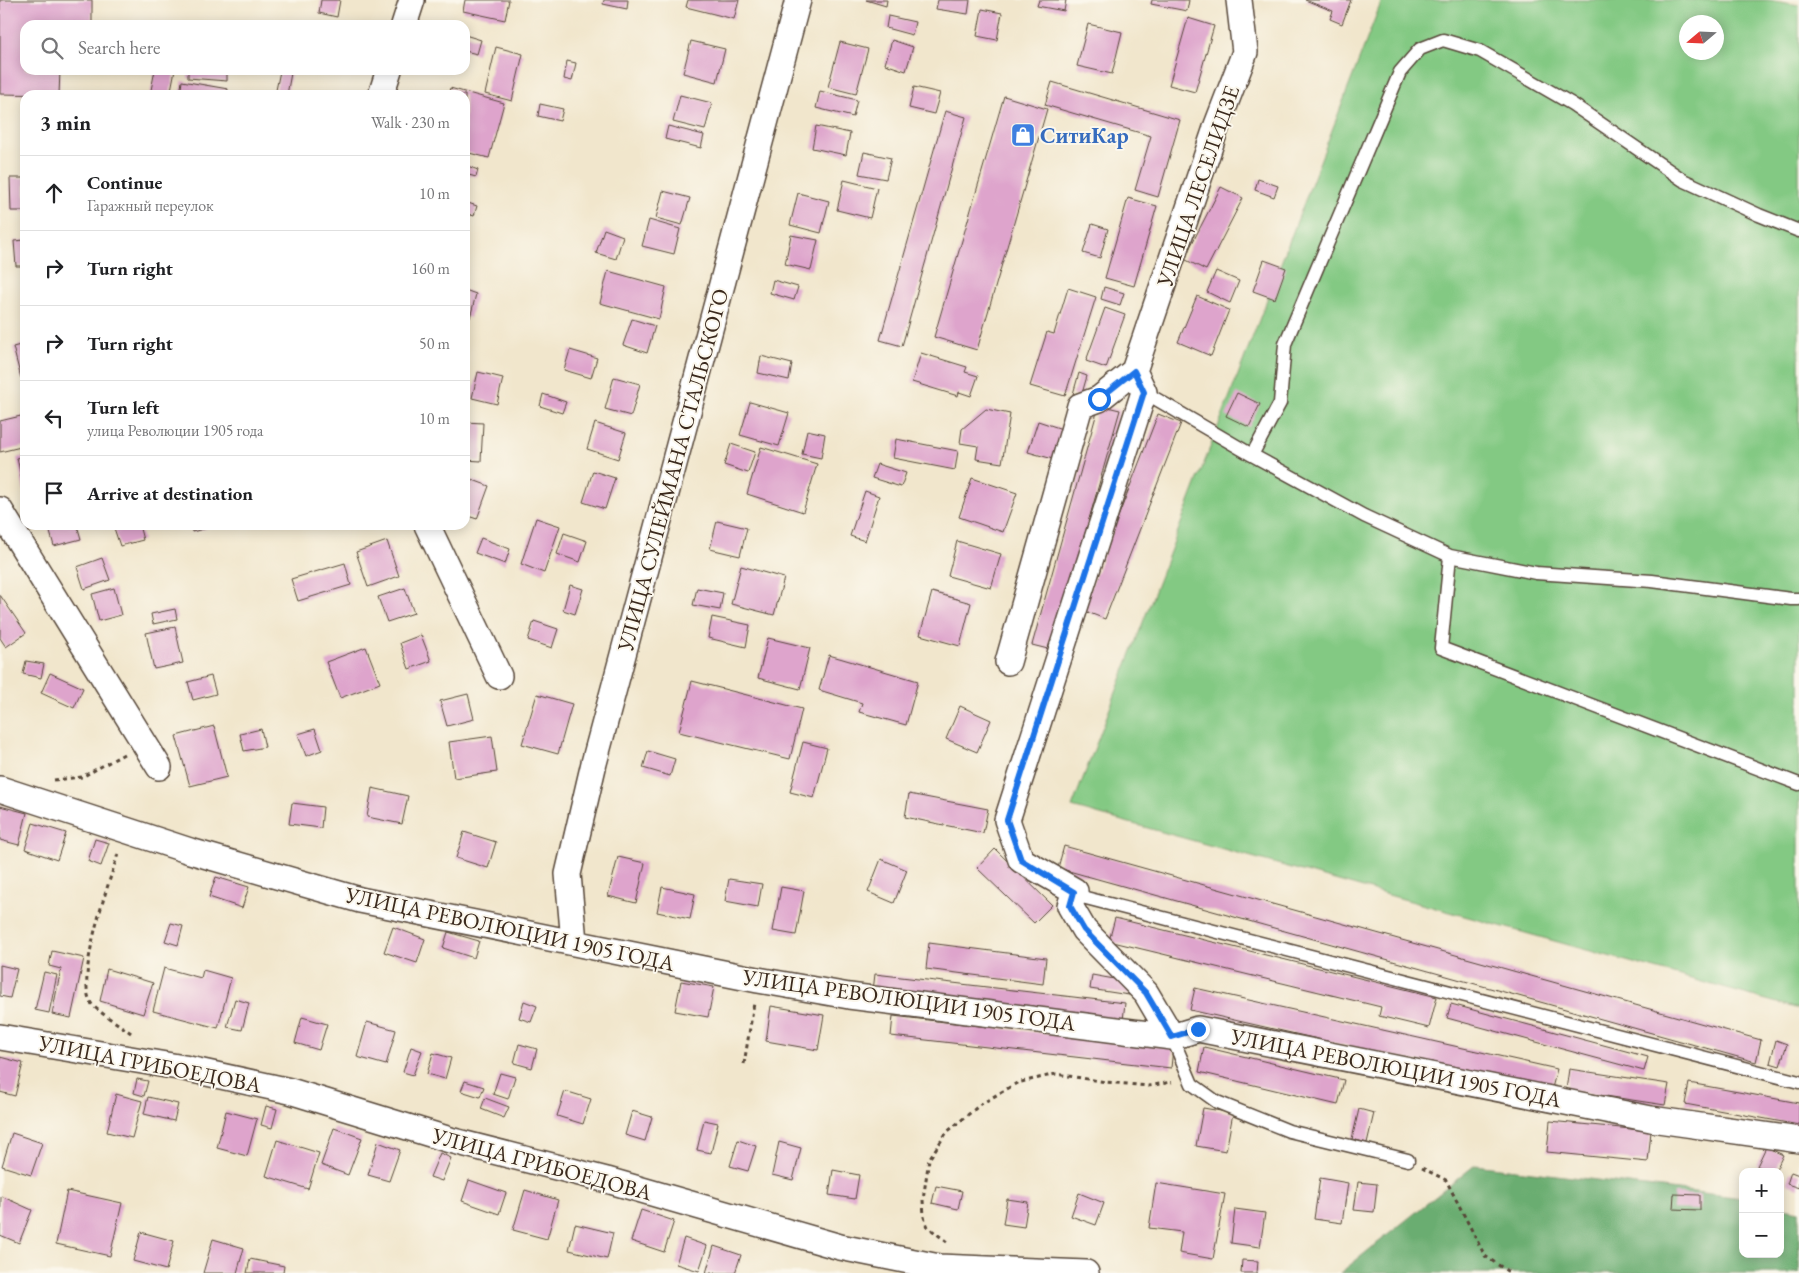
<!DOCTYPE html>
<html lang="en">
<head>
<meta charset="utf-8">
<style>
  :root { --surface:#fff; --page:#f2f2f2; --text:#202124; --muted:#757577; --line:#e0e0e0 }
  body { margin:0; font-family:"EB Garamond",serif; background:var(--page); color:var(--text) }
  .controls { position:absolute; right:15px; bottom:15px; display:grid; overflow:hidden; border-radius:10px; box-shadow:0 2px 12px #0003 }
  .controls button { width:45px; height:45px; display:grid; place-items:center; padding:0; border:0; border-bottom:1px solid var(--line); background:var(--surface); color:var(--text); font:25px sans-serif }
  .compass { position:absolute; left:1679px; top:15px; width:45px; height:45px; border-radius:50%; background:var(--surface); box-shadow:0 2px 12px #0003; rotate:251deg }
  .stop { position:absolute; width:15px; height:15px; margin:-11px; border:4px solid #1a73e8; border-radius:50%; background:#fff }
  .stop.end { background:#1a73e8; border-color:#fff; box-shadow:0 1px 5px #0008 }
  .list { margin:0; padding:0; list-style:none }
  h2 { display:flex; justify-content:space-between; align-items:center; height:65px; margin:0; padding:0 20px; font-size:21px }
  h2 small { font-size:16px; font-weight:400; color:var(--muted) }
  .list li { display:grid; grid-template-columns:32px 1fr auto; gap:15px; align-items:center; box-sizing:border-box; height:75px; padding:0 20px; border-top:1px solid var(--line) }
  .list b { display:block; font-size:19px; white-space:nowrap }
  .list p { margin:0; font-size:16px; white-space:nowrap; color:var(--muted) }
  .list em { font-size:16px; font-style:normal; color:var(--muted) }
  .icon { flex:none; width:28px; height:28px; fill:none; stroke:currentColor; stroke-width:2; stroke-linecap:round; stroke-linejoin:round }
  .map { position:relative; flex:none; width:1799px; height:1273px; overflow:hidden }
  .search { position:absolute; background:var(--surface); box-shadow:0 2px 12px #0003; left:20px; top:20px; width:450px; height:55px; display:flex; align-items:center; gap:12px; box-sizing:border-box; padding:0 18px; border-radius:15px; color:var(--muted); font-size:19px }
  .panel { position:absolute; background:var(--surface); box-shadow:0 2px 12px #0003; left:20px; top:90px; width:450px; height:440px; border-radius:15px }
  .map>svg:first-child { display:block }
  .green { fill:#83c983; stroke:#5f7a50; fill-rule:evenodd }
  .forest { fill:#6aad71; stroke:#526c48 }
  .building { fill:#dea4cc }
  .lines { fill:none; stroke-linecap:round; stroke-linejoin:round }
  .lane-casing { stroke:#564638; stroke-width:15 }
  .street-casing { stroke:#564638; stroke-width:28 }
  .path { stroke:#564638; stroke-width:3; stroke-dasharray:4 4; stroke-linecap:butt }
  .lane { stroke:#fff; stroke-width:12 }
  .street { stroke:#fff; stroke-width:25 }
  .route { stroke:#1a73e8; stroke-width:6 }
  .labels { text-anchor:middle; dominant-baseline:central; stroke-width:4; stroke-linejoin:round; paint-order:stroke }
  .shop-label { font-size:22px; font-weight:bold; fill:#366cbe; stroke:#fbf7ec; text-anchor:start }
  .street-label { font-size:22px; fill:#3b2a1e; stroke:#fbf7ec }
</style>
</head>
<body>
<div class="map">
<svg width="1799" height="1273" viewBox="0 0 1799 1273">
  <rect width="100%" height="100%" fill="#fbf7ec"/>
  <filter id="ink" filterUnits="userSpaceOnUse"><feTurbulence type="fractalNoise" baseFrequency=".02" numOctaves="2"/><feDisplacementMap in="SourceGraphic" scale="10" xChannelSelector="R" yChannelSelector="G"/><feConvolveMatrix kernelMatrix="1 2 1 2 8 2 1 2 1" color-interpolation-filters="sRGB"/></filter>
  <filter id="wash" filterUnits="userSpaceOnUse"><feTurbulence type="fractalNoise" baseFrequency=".0096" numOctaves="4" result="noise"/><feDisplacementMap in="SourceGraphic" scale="20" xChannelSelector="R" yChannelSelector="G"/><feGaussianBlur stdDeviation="1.12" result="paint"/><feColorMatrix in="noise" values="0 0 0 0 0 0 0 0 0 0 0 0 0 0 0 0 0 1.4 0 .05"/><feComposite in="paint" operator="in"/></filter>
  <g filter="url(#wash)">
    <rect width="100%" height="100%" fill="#f1e6cc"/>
    <path class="green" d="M1382,0h386l31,5v1004l-727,-202zM1686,22h30v30h-30z"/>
    <path class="forest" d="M1475,1165l268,33v56h37v-47l19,4v62h-459z"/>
    <g id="blocks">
      <path class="building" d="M0,0h92v23l-31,-1 -1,3h-35v45h35l-1,25 -59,-1z
        M321,0h19l-3,17 -18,-4z
        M465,0h44l-4,20 -42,-9z
        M604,0h24l-1,9 -24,-5z
        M688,0h51l-5,19 -48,-12z
        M866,0h21l-1,6z
        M938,0h32l-2,14 -32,-5z
        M1039,0h27l-2,11 -27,-5z
        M1152,0h37l-2,11 -36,-7z
        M1305,0h46l-9,24 -12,-5 3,-8z
        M982,9l20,4 -5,27 -20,-4z
        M888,16l27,6 -3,13 -26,-7z
        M1188,18l26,8 -19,66 -26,-7z
        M1088,24l34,8 -10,42 -35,-8z
        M465,35l16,5 -4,14 -12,-3z
        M892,40l21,7 -7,24 -21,-7z
        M691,41l34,8 -8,33 -34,-9z
        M840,42l28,7 -12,45 -28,-7z
        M496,47l27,7 -11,47 -27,-7z
        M567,61l9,2 -4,18 -8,-2z
        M155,70h20l-5,25h-20z
        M188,70h39v11l-39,-3z
        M280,71l11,2 -4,22h-12z
        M182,81l46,8 -1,6h-47z
        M1052,82l128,38 -22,77 -23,-7 16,-54 -106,-31z
        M914,87l26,6 -6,21 -25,-6z
        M450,88l54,15 -15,55 -24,-6v-57h-17z
        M820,91l37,9 -4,17 -37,-9z
        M680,95l32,8 -7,27 -32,-8z
        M1004,96l43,13 -70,241 -43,-13z
        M540,104l23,5 -3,12 -22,-5z
        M945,111l21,6 -64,229 -22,-6z
        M668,126l36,9 -3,13 -36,-9z
        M816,126l34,7 -4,22 -34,-7z
        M864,152l27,6 -5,21 -27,-5z
        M465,165l13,5 -2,7 -11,-3z
        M10,178h15v33h-14z
        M1258,179l20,7 -4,11 -19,-7z
        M844,180l33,8 -7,30 -33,-8z
        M1221,187l22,11 -37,72 -22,-11z
        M663,191l27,7 -8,27 -26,-7z
        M798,193l31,8 -8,32 -31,-8z
        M1128,198l29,8 -23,80 -29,-8z
        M465,202l12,4 -3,10 -9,-3z
        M649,220l31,9 -6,25 -32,-8z
        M1092,224l16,5 -8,29 -17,-5z
        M604,229l19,7 -7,23 -20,-6z
        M791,235l27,5 -7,30 -26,-6z
        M25,240v26h-9l-2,-25z
        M1264,260l22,8 -11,31 -22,-8z
        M608,271l58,16 -7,32 -59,-16z
        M1216,271l23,10 -9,22 -23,-11z
        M773,280l25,7 -4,13 -24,-7z
        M1104,287l20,6 -4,12 -19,-6z
        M1068,288l28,9 -31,99 -35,-10 17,-54 7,2z
        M465,290l11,4 -6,24 -5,-2z
        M1197,296l32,14 -18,46 -33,-14z
        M1105,308l20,7 -19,53 -20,-7z
        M632,319l23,7 -8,27 -24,-8z
        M24,344l1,33 -4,1 -8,-31z
        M570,350l27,8 -6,20 -27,-8z
        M921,353l46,14 -2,5 13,4 -7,20 -12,-4 -1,4 -46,-14z
        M761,356l31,8 -3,16 -31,-7z
        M478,372l25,6 -6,26 -25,-6z
        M1079,373l8,3 -6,21 -8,-3z
        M614,377l26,7 -9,32 -26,-7z
        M1237,393l23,11 -11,23 -23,-11z
        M543,394l23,8 -4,11 -22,-7z
        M750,402l39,11 -10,33 -39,-11z
        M1099,405l21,5 -68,240 -20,-5z
        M986,409l24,5 -8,49 -26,-4 2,-13 -18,-3 2,-14z
        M1158,414l23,9 -76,196 -23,-9z
        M25,415v31l-25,6v-31z
        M1038,421l24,8 -9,30 -25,-7z
        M465,422l18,1 -2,38 -16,-1z
        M595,423l31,10 -8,26 -31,-10z
        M807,430l18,4 -4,24 -19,-4z
        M896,439l62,12 -3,19 -62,-12z
        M731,444l24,8 -7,21 -24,-8z
        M761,447l56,17 -14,48 -56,-18z
        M25,456v34h-1l-7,-32z
        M877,464l29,9 -5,14 -29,-9z
        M593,471l22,7 -10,31 -22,-7z
        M465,477l24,9 -12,33 -12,-4z
        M972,478l45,15 -14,39 -44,-15z
        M865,491l14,5 -14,45 -15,-5z
        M536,518l24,8 -16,47 -23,-9z
        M717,521l30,7 -7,28 -30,-7z
        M48,525h29l4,14 -27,7z
        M113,525h26l4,15 -23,6z
        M191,525h15l1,3 -15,4z
        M564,533l23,8 -7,21 -23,-8z
        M481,538l29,11 -5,15 -30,-11z
        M387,541l12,35 -31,11 -12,-35z
        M957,541l44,13 -10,34 -43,-12z
        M102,558l8,22 -26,9 -7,-22z
        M345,563l6,22 -53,16 -7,-22z
        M741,566l43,12 -10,37 -43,-11z
        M570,585l13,4 -8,25 -12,-4z
        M114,588l7,27 -22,6 -7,-27z
        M405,588l9,25 -27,9 -9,-25z
        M697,588l26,5 -3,17 -27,-5z
        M932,592l39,11 -11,43 -40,-11z
        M0,595l26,38 -20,14 -6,-9z
        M175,609l2,10 -24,5 -2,-10z
        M712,617l38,8 -4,22 -38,-9z
        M534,621l24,8 -6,19 -24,-8z
        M175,627l8,36 -29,6 -8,-36z
        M421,635l10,26 -22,8 -9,-26z
        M768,638l42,10 -10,41 -42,-11z
        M366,647l14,36 -40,15 -14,-36z
        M829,655l89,26 -12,44 -47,-13 3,-9 -43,-13z
        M26,661l18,3 -3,14 -18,-4z
        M50,673l33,15 -9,20 -33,-15z
        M211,676l5,18 -23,6 -5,-18z
        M692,681l110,28 -12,50 -111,-27z
        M468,694l6,25 -27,7 -7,-25z
        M537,694l35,10 -14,50 -36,-10z
        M960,706l31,14 -14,32 -31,-13z
        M214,726l13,51 -37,9 -14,-50z
        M261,729l4,18 -21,4 -4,-17z
        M315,729l7,21 -16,6 -8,-22z
        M492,736l5,36 -43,6 -5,-36z
        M803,742l24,6 -13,50 -24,-6z
        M648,751l27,8 -5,17 -27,-8z
        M372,788l36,8 -6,28 -35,-7z
        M909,794l79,15 -5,24 -78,-16z
        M292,803l31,4 -2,21 -32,-4z
        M0,806l27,7 -8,32 -19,-5z
        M33,823l33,10 -9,27 -32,-11z
        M464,832l32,10 -8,26 -32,-10z
        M95,839l14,4 -8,23 -13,-5z
        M1064,846l697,194 -5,22 -698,-194z
        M995,849l57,56 -18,18 -57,-55z
        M618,857l27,6 -9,40 -28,-7z
        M881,859l26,11 -13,33 -26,-11z
        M216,877l33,10 -7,21 -33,-11z
        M729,879l33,5 -4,23 -33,-6z
        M662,887l33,7 -5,25 -33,-7z
        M781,887l23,4 -8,44 -23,-4z
        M1115,918l322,79 -8,31 -50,-12 2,-9 -272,-66z
        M171,923l12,3 -5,19 -13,-4z
        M393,927l32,12 -8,24 -33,-11z
        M448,932l31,9 -5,17 -31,-10z
        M929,943l117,15 -3,26 -117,-15z
        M52,951l32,7 -13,60 -19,-4 9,-45 -12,-3z
        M0,965l17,4 -7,29 -10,-2z
        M164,968l37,10 2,-8 28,8 -13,50 -65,-17z
        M107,969l46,14 -10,31 -43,-13z
        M44,972l13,3 -8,38 -14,-3z
        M875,974l250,29 -2,17 -250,-29z
        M1092,975l39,7 -2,13 -39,-6z
        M681,981l33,6 -6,30 -33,-6z
        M1195,988l362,81 -6,23 -361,-82z
        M235,999l14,4 -7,27 -15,-3z
        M524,1001l13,5 -6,16 -12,-4z
        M1451,1004l197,53 -4,14 -197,-53z
        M771,1006l53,9 -6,35 -52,-9z
        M893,1016l280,32 -2,20 -280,-32z
        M302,1017l25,7 -8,26 -24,-7z
        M367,1022l29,8 -10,35 -29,-8z
        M1776,1040l11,4 -7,22 -10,-3z
        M519,1044l18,5 -5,19 -18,-5z
        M411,1047l11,4 -9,24 -10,-3z
        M1204,1047l140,33 -6,25 -139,-33z
        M433,1053l18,5 -6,21 -18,-5z
        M0,1057l23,6 -8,33 -15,-4z
        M1569,1069l100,15 -4,21 -99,-15z
        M500,1073l15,4 -7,22 -15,-5z
        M137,1079l11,2 -4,15 -10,-3z
        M465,1081l19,6 -4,10 -19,-6z
        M1689,1083l110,20v22l-114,-21z
        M565,1091l26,8 -8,25 -26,-8z
        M116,1094l26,7 -10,37 -25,-6z
        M148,1097l30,7 -4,17 -30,-7z
        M485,1098l24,9 -5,11 -23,-9z
        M266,1106l11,3 -5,19 -11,-3z
        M1203,1108l30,5 -7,38 -30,-5z
        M1359,1109l15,4 -7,30 -15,-4z
        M226,1111l31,8 -10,37 -30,-8z
        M632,1111l20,6 -7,24 -20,-6z
        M704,1120l14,3 -7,30 -14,-3z
        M1550,1121l101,10 -3,31 -101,-10z
        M334,1128l28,10 -14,37 -27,-10z
        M12,1133l30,10 -11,32 -29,-9z
        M277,1140l42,13 -11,36 -42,-13z
        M738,1140l18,6 -8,25 -18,-5z
        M378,1142l22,8 -11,31 -21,-6z
        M779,1142l22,6 -8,32 -21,-5z
        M1766,1147l17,8 -8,17h-4l-14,-6z
        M440,1153l11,5 -9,23 -12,-4z
        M833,1170l26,5 -4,24 -26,-4z
        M1791,1172l8,3v13l-12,-4z
        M1320,1178l28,5 -6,40 -28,-4z
        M469,1180l37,13 -7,21 -37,-13z
        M1358,1182l19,2 -3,28 -20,-2z
        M1156,1183l69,11 -12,65 -34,-6 3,-21 -33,-4z
        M936,1186l26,5 -4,18 -26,-6z
        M525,1190l33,10 -11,39 -34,-9z
        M67,1191l55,12 -12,53 -54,-12z
        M1079,1193l25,10 -8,22 -25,-9z
        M1674,1194l26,1v15l-27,-1z
        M1,1196l31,14 -13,33 -19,-8z
        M1007,1199l21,3 -4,25 -21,-3z
        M1235,1209l30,4 -5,34 -29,-4z
        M641,1210l33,11 -10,31 -33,-11z
        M575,1224l38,9 -6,26 -38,-9z
        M141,1232l33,9 -8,29 -33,-9z
        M684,1238l23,8 -8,25 -23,-7z
        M213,1239l31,9 -7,25h-34z
        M714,1246l27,9 -6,18h-29z
        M250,1259l34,7 -1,7h-36z
        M1242,1260l16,1 -1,12h-16z"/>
    </g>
  </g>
  <g filter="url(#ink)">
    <use href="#blocks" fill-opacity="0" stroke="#564638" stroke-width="1"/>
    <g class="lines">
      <defs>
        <path id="lane" d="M1144,392l108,63 112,61 86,40 86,17 116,8 139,18h8
          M1252,455l28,-52 5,-59 115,-272 20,-23 23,-9 37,11 92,53 111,76 76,35 40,16
          M1450,556l-9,92 358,136
          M1075,891l11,7 713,184
          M1172,1037l20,47 25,18 72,29 119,29"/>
        <path id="street" d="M404,25l8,-25
          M381,95l8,-25
          M1134,371l10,21 -137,428 14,40 54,31 -5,15 14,24 62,63 26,44
          M1134,371l83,-246 28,-73 -6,-52
          M0,510l159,257
          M427,525l72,151
          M1008,662l72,-256 19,-7 35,-28
          M0,789l190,62 170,49 398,80 91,16 323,41 26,-8 453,90 148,21
          M574,942l-6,-68 26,-111 204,-763
          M0,1037l184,31 106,23 160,49 157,40 233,67 99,20 147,6"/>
      </defs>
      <use href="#lane" class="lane-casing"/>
      <use href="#street" class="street-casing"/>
      <path class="path" d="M54,780l28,-3 42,-23
        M118,854c-9,29 -43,123 -27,149 5,8 31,23 40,30
        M744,1064l10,-61
        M1422,1168l24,12 39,76 25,17
        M947,1242l-19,-15 -4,-10 -1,-17 6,-41 18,-27 34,-28 36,-21 39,-9 50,8 42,4 24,-4"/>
      <use href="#lane" class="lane"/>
      <use href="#street" class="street"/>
    </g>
  </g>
  <g class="lines" filter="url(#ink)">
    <path class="route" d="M1099,399l35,-28 10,21 -137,428 14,40 53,32 -4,14 14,24 62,63 26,44 26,-8"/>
  </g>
  <defs>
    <symbol id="shop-square" viewBox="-11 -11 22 22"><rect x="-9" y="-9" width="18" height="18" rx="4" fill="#3f7fe0" stroke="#fbf7ec"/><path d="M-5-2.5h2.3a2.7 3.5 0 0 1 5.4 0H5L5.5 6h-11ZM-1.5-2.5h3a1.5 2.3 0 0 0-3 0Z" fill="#fff"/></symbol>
  </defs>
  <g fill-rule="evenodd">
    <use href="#shop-square" x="1009" y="121" width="28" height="28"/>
  </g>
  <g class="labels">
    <g class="shop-label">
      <text x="1040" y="135">СитиКар</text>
    </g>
    <g class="street-label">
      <text transform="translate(1198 186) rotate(-71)">УЛИЦА ЛЕСЕЛИДЗЕ</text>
      <text transform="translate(673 470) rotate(-75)">УЛИЦА СУЛЕЙМАНА СТАЛЬСКОГО</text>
      <text transform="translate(510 929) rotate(12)">УЛИЦА РЕВОЛЮЦИИ 1905 ГОДА</text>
      <text transform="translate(909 1000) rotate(8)">УЛИЦА РЕВОЛЮЦИИ 1905 ГОДА</text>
      <text transform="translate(150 1064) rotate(11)">УЛИЦА ГРИБОЕДОВА</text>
      <text transform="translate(1396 1068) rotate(11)">УЛИЦА РЕВОЛЮЦИИ 1905 ГОДА</text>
      <text transform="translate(542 1164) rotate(15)">УЛИЦА ГРИБОЕДОВА</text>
    </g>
  </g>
</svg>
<div class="controls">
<button>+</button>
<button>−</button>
</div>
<svg class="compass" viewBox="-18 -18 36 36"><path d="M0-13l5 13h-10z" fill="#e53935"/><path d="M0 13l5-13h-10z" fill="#757577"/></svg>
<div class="stop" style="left:1099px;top:399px"></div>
<div class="stop end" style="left:1198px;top:1029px"></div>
<div class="search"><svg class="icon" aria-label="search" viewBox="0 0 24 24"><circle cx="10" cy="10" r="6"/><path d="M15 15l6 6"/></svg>Search here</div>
<section class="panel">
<h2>3 min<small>Walk · 230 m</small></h2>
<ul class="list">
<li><svg class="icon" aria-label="ahead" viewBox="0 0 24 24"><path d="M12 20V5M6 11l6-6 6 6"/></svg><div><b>Continue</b><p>Гаражный переулок</p></div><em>10 m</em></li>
<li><svg class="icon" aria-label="right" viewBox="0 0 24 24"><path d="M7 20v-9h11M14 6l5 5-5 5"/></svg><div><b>Turn right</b></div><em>160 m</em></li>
<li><svg class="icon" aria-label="right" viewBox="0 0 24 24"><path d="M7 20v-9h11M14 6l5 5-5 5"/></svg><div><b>Turn right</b></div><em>50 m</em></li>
<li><svg class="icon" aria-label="left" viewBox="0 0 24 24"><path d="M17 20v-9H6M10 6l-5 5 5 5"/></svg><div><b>Turn left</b><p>улица Революции 1905 года</p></div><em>10 m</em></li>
<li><svg class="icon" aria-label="arrive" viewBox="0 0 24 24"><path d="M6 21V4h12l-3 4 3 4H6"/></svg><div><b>Arrive at destination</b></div></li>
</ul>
</section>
</div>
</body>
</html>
